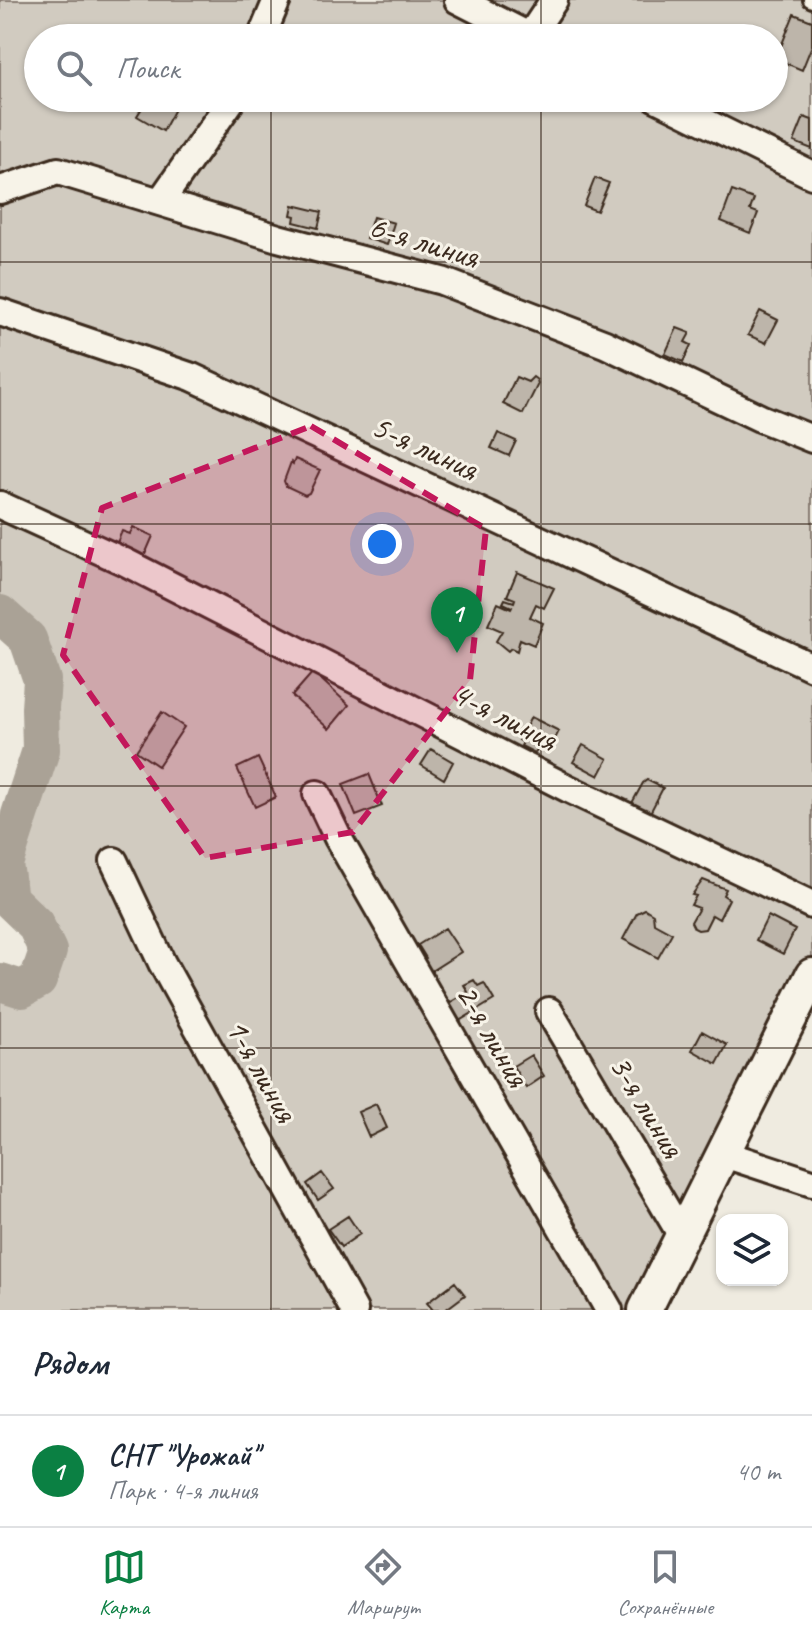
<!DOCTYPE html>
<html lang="ru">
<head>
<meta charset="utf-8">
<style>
  :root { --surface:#fff; --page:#f6f6f7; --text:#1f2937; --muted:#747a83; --line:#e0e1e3; --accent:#0b8043 }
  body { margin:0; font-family:Caveat,sans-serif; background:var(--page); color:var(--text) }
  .controls { position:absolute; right:24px; bottom:24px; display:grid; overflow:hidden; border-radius:16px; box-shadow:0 2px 6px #0004 }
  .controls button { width:72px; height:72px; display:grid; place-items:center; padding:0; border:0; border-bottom:2px solid var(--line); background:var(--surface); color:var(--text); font:40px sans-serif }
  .you { position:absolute; left:382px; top:544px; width:28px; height:28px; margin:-20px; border:6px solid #fff; border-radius:50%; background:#1a73e8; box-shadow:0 0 0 12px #1a73e833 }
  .badge { display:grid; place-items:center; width:52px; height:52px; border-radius:50%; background:var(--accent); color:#fff; font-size:26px; font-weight:700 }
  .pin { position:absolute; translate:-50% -66px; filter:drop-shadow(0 2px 4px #0008) }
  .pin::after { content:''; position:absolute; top:42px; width:28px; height:24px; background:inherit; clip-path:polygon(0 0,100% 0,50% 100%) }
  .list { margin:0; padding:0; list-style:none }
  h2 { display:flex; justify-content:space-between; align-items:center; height:104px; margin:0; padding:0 32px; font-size:34px }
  h2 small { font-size:26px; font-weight:400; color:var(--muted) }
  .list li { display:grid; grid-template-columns:52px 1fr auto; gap:24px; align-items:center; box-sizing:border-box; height:112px; padding:0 32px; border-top:2px solid var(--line) }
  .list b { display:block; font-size:30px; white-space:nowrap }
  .list p { margin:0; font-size:26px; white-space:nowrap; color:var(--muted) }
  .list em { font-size:26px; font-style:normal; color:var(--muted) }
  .icon { flex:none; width:44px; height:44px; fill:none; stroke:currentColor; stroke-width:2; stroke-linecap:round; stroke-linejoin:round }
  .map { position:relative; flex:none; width:812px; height:1310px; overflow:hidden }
  .search { position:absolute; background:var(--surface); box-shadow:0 2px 6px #0004; left:24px; right:24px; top:24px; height:88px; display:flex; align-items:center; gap:20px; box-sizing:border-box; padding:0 28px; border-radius:44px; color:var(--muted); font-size:30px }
  .sheet { height:216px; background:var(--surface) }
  nav { display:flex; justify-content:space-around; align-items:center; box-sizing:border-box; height:112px; border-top:2px solid var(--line); background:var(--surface); font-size:22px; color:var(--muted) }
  nav a { display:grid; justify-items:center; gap:4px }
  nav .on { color:var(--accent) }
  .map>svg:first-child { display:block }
  .green { fill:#d1cbc0; stroke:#867a6f; stroke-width:2; fill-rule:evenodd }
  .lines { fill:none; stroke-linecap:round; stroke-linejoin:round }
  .river { stroke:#aaa296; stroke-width:38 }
  .building { fill:#bdb5aa; stroke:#3b2a1e; stroke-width:2 }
  .service-casing { stroke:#3b2a1e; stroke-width:18 }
  .minor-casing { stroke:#3b2a1e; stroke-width:32 }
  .tertiary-casing { stroke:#3b2a1e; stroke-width:38 }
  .service { stroke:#f7f3e8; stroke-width:12 }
  .minor { stroke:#f7f3e8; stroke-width:26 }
  .tertiary { stroke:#f7f3e8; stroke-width:32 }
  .marked { fill:#c2185b; fill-opacity:0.2; stroke:#c2185b; stroke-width:6; stroke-dasharray:16 10; stroke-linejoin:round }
  .grid { fill:none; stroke:#3b2a1e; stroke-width:2; stroke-opacity:0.55 }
  .labels { text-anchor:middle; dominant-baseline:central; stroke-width:6; stroke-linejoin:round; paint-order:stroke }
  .street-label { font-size:34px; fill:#3b2a1e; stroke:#f7f3e8 }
</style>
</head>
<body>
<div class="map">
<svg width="812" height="1310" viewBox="0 0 812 1310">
  <rect width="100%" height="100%" fill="#efebe0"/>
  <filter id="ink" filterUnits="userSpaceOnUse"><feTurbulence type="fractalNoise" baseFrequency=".0125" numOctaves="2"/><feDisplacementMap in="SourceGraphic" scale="16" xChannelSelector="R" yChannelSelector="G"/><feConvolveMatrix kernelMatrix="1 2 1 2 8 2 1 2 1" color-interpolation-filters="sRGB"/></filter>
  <g filter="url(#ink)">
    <path class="green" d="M0,0h812v975l-167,335h-645v-328l22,6 16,-7 10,-30 -13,-27 -26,-25 -5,-35 37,-114 -1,-41 2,-29 -14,-41 -28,-25zM38,38h736v60h-736z"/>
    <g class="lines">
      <path class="river" d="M0,614l28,25 14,41 -2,28 1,42 -37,114 5,35 26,25 13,27 -10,29 -16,9 -22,-7"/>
    </g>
    <path class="building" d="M794,14l18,7v24l-10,25 -26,-11z
      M148,98l17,10 2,-3 8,4 -12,22 -26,-15z
      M502,98h18l-6,13 -14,-7z
      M804,117l8,3v29l-18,-7z
      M595,178l14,5 -12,28 -13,-5z
      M732,191l22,8 -4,11 8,3 -8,20 -29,-12z
      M293,205l29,7 -4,16 -24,-6 1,-6 -4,-1z
      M373,217l21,6 -7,22 -21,-7z
      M760,311l18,9 -12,23 -18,-8z
      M677,328l13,5 -5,9 6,3 -8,17 -18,-8z
      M516,377l12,5 5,-5 4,3 1,4 -15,30 -20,-10z
      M498,433l18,8 -7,15 -18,-8z
      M295,459l25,11 -11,23 -4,2 -19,-9 -2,-5 7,-19 2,2z
      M133,527l20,9 -9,21 -28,-12 6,-14 8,3z
      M517,572l37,16 -10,20 -8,-4 -6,13 13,6 -9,22 -14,-6 -3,12 -6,-3 -3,3 -12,-10 6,-10 -14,-6 10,-22 13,6 1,-2 -9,-4 2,-4 9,3 1,-3 -8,-3z
      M313,672l36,33 -20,24 -37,-33z
      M162,712l22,15 -26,39 -22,-15z
      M531,717l28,14 -9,18 -10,-5 -5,9 -14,-7 2,-4 -4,-2z
      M583,745l25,14 -9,17 -26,-14z
      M431,749l22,13 -9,17 -23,-14z
      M258,758l18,39 -21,10 -18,-39z
      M369,774l13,32 -26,10 -13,-32z
      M647,780l16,8 -13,25 -18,-10 11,-20z
      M703,880l23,9 -3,6 6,4 -10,20 -7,-4 -7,14 -7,1 -4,-2 -3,-6 8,-14 -8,-3 5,-9 -4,-1z
      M645,909l8,5 1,9 18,10 -14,25 -35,-19 14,-26z
      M768,916l27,14 -12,24 -27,-14z
      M445,928l16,24 -33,21 -7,-11 5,-4 -8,-13z
      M474,980l4,6 6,-3 10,17 -35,21 -10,-18 19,-11 -4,-7z
      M702,1031l25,14 -10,19 -25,-14z
      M531,1055l13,21 -18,12 -13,-22z
      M376,1104l11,24 -18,9 -11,-25z
      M322,1173l12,16 -16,11 -11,-16z
      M348,1216l12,18 -19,13 -13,-18z
      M455,1282l10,13 -20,15h-12l-6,-7z"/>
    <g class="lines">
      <defs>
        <path id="service" d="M810,0l2,1"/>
        <path id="minor" d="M458,0l75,38
          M530,36l24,-36
          M261,38l16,-38
          M656,98l156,77
          M0,190l58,-19 220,67 164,43 163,63 155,74 52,21
          M160,202l73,-104
          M0,312l192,65 620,290
          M0,505l125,57 444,227 243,116
          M317,794l21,44 271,472
          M114,861l48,102 192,347
          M549,1011l133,225
          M724,1154l88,29"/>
        <path id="tertiary" d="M645,1310l167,-335"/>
      </defs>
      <use href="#service" class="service-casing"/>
      <use href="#minor" class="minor-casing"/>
      <use href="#tertiary" class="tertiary-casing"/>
      <use href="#service" class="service"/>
      <use href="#minor" class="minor"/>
      <use href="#tertiary" class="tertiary"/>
    </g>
  </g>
  <path class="marked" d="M311,426l175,103 -16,151 -117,152 -148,26 -142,-203 39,-147z"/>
  <path class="grid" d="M271,0v38M541,0v38M271,98v1212M541,98v1212M0,262h812M0,524h812M0,786h812M0,1048h812"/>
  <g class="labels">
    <g class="street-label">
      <text transform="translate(424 241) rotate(17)">6-я линия</text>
      <text transform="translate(425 447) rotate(25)">5-я линия</text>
      <text transform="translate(505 716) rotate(27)">4-я линия</text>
      <text transform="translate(493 1035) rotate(60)">2-я линия</text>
      <text transform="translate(262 1070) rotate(61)">1-я линия</text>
      <text transform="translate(647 1106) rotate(59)">3-я линия</text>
    </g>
  </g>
</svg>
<div class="controls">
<button><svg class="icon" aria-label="layers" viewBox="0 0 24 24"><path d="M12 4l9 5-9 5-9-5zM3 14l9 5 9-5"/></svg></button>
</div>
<div class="you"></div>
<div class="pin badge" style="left:457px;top:653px">1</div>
<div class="search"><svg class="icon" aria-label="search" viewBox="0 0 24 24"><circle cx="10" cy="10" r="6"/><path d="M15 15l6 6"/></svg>Поиск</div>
</div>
<section class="sheet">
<h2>Рядом<small></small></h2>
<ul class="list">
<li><span class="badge">1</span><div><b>СНТ &quot;Урожай&quot;</b><p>Парк · 4-я линия</p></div><em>40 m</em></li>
</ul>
</section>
<nav>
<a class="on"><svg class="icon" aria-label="map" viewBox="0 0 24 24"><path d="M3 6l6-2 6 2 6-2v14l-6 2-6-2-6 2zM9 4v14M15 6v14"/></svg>Карта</a>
<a><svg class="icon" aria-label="directions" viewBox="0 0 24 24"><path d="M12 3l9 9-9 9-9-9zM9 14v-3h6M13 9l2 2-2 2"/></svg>Маршрут</a>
<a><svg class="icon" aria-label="saved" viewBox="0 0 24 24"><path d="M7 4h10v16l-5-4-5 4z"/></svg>Сохранённые</a>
</nav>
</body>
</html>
